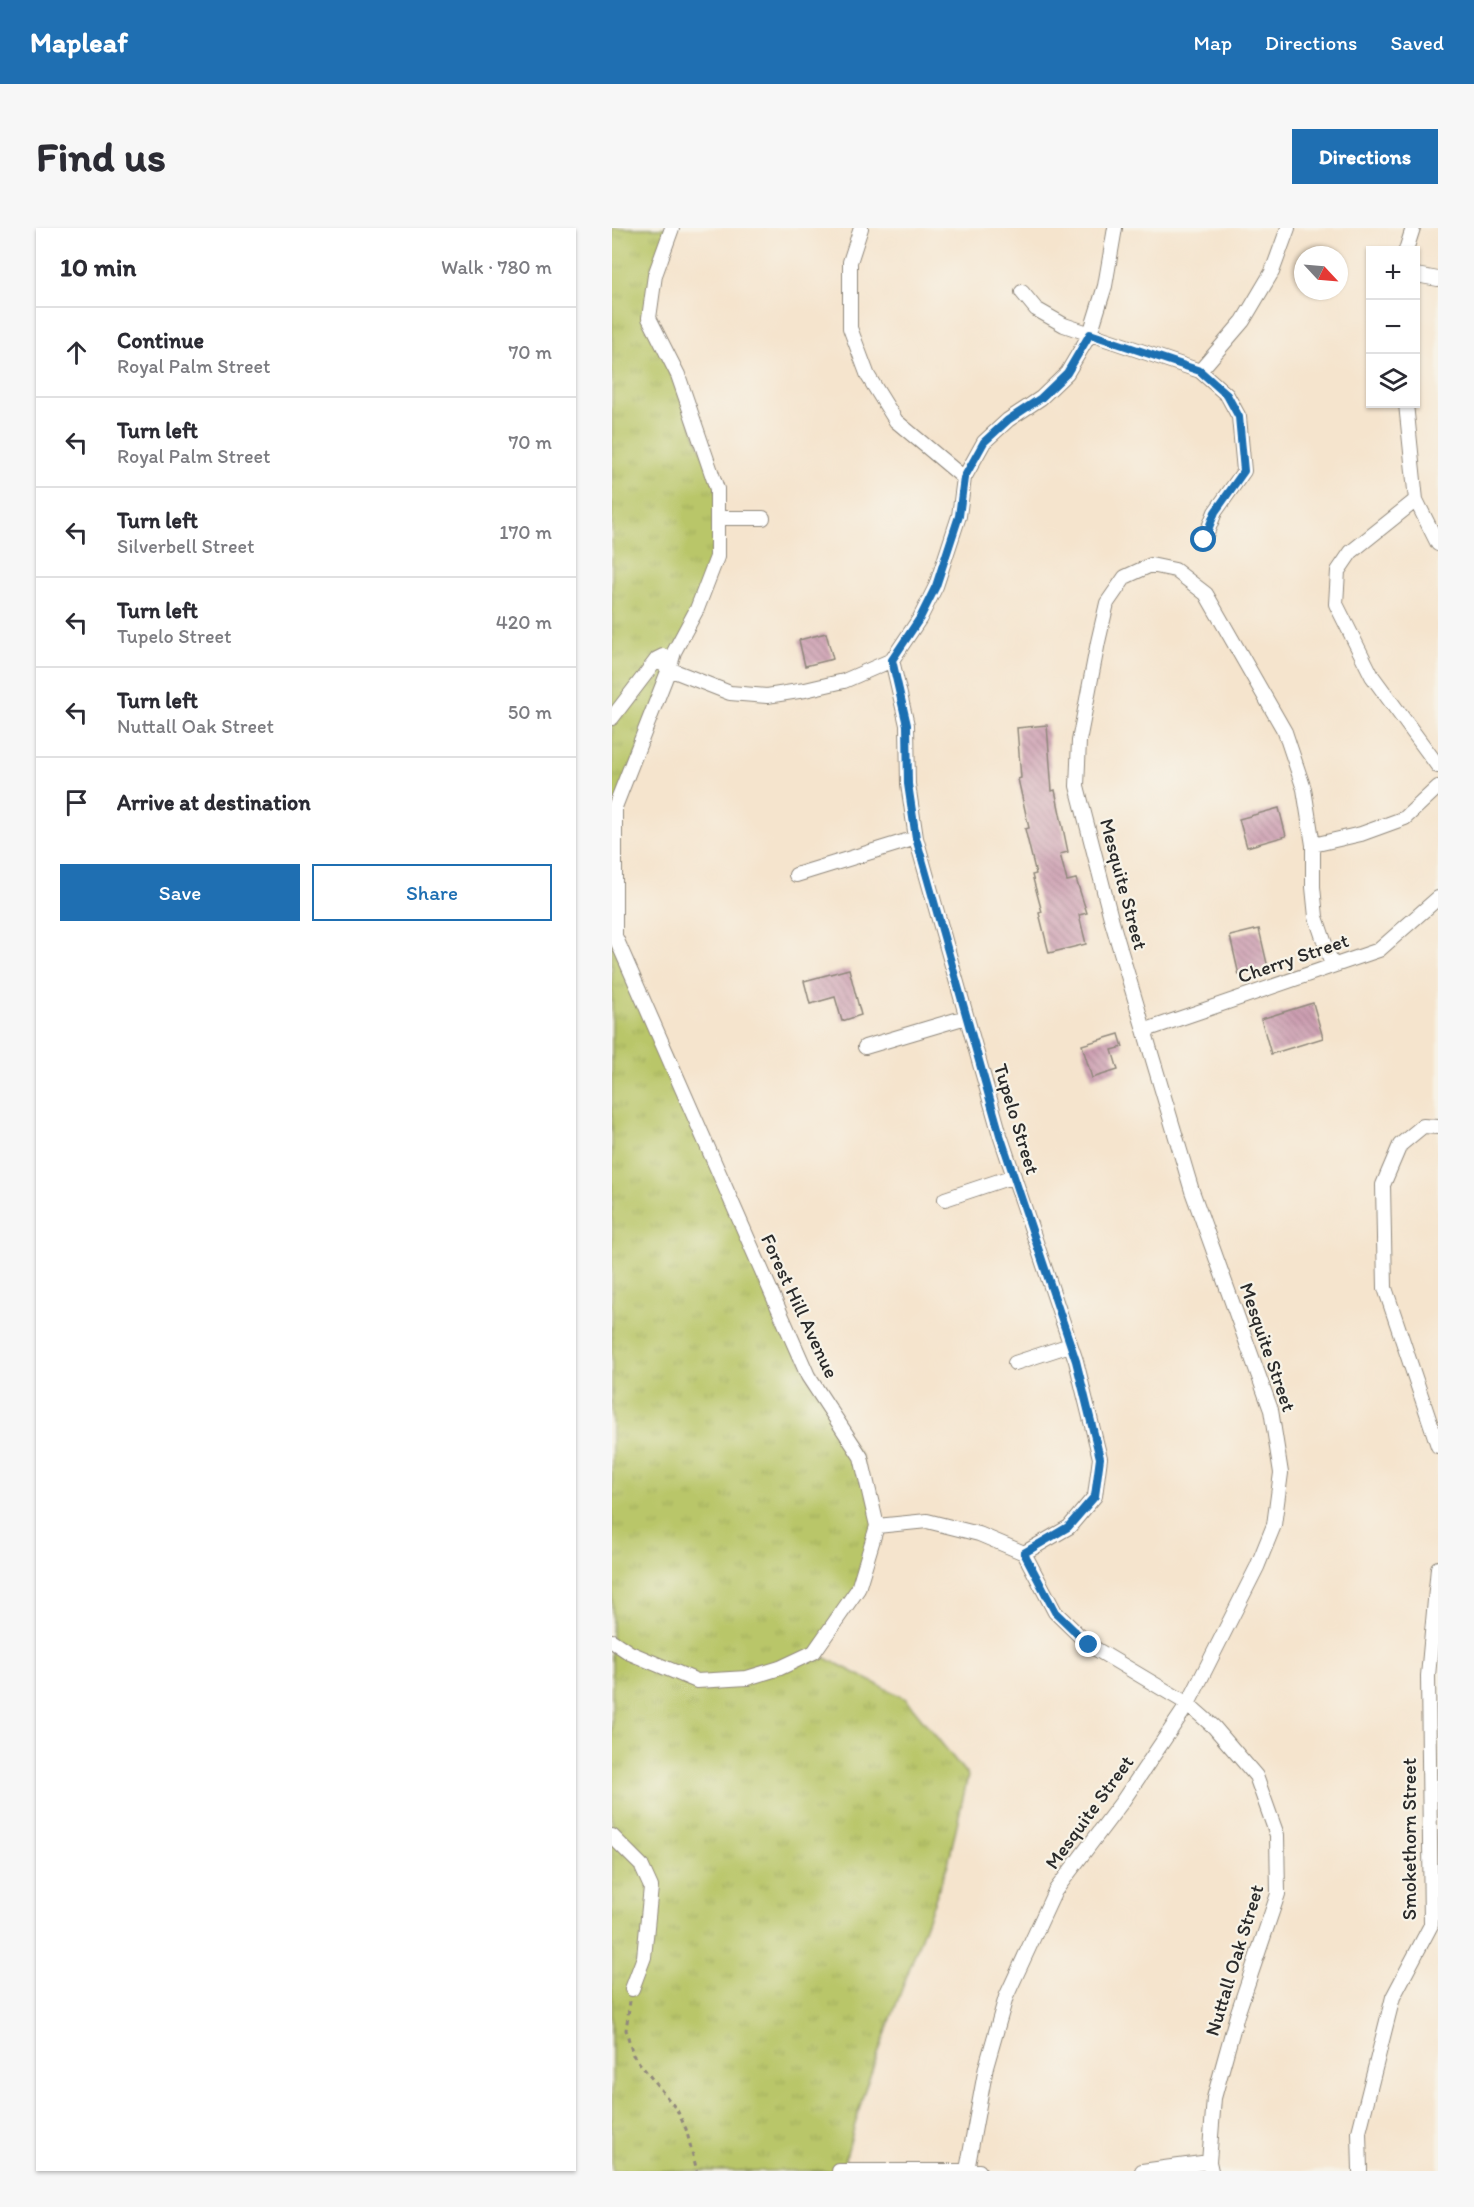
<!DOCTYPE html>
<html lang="en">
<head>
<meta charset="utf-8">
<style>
  :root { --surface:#fff; --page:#f7f7f7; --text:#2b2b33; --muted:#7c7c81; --line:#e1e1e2; --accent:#1f6fb2 }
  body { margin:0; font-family:Itim,sans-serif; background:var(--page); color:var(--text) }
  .controls { position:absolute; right:18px; top:18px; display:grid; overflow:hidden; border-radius:0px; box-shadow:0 2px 4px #0004 }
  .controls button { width:54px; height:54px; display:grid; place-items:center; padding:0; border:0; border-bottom:2px solid var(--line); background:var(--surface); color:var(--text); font:30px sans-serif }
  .compass { position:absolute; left:682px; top:18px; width:54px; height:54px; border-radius:50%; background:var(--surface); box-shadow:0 2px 4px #0004; rotate:116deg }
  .stop { position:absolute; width:18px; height:18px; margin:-14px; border:4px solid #1f6fb2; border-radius:50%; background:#fff }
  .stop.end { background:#1f6fb2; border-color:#fff; box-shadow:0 2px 6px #0008 }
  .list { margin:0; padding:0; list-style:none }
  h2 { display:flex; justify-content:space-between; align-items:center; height:78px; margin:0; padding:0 24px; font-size:26px }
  h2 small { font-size:20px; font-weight:400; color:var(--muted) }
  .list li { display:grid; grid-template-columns:39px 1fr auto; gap:18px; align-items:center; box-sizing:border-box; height:90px; padding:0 24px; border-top:2px solid var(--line) }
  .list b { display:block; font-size:22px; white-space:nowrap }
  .list p { margin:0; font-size:20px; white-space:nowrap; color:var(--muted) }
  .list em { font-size:20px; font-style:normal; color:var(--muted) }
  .actions { display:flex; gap:12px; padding:18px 24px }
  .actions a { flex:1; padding:14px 0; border:2px solid var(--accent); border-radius:0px; text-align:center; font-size:21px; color:var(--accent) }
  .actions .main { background:var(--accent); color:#fff }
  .icon { flex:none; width:33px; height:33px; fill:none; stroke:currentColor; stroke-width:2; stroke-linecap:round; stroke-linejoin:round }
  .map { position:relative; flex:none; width:826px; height:1943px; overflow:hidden; border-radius:0px }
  header { display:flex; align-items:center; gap:36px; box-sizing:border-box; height:84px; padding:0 30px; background:var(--accent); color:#fff }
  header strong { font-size:28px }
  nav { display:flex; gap:33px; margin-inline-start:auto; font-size:21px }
  .intro { display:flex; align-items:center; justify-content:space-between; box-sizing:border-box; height:144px; padding:0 36px }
  h1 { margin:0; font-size:42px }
  .button { padding:15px 27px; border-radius:0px; background:var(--accent); color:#fff; font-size:21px; font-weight:700 }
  main { display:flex; gap:36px; padding:0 36px }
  aside { flex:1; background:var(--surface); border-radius:0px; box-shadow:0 2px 4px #0004 }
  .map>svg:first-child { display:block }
  .grass { fill:url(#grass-tufts); stroke:#72784a; stroke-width:1.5 }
  .building { fill:url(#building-back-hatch) }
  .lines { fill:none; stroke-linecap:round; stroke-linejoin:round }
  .street-casing { stroke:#90887c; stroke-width:16 }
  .path { stroke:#90887c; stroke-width:3; stroke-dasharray:4.5 4.5; stroke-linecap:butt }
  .street { stroke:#fff; stroke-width:14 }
  .route { stroke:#1f6fb2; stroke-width:8 }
  .labels { text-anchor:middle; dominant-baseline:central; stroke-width:4.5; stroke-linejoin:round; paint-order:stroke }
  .street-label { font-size:20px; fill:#2b2b2b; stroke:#f7f3e8 }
</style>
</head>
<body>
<header>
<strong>Mapleaf</strong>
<nav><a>Map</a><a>Directions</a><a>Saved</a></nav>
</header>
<div class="intro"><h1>Find us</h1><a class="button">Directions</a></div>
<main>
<aside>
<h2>10 min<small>Walk · 780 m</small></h2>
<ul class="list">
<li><svg class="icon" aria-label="ahead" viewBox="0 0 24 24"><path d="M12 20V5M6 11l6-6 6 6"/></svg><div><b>Continue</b><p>Royal Palm Street</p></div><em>70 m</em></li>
<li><svg class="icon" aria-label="left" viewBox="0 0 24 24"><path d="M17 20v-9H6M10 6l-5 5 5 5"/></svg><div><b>Turn left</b><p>Royal Palm Street</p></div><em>70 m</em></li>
<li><svg class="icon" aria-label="left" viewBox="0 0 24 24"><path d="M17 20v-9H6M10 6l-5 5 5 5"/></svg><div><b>Turn left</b><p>Silverbell Street</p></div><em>170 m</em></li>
<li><svg class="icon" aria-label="left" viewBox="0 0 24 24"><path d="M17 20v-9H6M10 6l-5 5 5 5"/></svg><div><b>Turn left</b><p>Tupelo Street</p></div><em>420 m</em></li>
<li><svg class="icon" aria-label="left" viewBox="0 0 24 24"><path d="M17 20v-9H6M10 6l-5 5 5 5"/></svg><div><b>Turn left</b><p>Nuttall Oak Street</p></div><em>50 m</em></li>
<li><svg class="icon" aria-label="arrive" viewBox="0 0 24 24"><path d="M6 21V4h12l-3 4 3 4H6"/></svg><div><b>Arrive at destination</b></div></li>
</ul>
<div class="actions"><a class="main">Save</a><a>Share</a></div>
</aside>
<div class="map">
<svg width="826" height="1943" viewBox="0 0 826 1943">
  <defs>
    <pattern id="grass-tufts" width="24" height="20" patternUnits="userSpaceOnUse" patternTransform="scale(1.5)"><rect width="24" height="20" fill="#b9c669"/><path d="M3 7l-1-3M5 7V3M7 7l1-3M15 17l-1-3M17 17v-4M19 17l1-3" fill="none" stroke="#9faa5b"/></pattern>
    <pattern id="building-back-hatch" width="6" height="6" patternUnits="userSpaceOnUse" patternTransform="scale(1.5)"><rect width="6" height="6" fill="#cc9db1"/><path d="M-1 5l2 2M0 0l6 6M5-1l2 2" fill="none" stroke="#a68090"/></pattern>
  </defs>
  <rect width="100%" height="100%" fill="#f7f3e8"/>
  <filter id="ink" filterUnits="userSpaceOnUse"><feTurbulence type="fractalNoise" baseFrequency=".0167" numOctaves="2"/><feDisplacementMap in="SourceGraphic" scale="12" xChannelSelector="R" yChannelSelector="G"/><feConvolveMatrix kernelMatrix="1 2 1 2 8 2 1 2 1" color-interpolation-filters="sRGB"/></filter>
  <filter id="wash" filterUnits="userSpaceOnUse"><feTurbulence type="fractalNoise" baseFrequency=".008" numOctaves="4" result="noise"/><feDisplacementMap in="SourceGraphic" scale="24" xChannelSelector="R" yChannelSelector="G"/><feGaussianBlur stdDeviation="1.35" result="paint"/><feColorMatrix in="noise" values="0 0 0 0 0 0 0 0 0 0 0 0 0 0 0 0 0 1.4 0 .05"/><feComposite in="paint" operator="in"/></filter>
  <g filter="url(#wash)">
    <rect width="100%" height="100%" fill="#f5e4cd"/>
    <path class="grass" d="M0,0h60l-23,90 68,171v68l-102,250v128l193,441 53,81 16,69 -19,63 -44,63 92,47 62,77 -20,88 -84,228 -22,79h-230z"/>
    <g id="blocks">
      <path class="building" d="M214,405l7,26 -28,7 -6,-26z
        M435,497l5,66 3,-1 13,62 -8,2 7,27 9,-2 11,34 -8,2 7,29 -37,9 -10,-40 3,-1 -10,-37 4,-1 -11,-45 4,-1 -11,-49 3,-1 -4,-50z
        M667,580l7,28 -39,11 -8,-28z
        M647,701l9,39 -29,7 -9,-39z
        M237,741l12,46 -19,6 -7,-24 -25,7 -6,-23z
        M701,775l10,35 -52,16 -10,-35z
        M507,806l4,13 -11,3 6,20 -26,8 -10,-33z"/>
    </g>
  </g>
  <g filter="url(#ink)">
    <use href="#blocks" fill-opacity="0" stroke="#90887c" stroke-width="1.5"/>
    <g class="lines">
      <defs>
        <path id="street" d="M249,0l-11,34v66l18,48 28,45 68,57
          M794,22l7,-22
          M804,47l22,4
          M410,64l14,17 28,16 136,46 27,24 12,22 5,54 -29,41 -11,28
          M588,143l43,-50 29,-49 16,-44
          M794,176l10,96 22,44
          M804,272l-65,52 -13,19 -2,33 36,72 66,90
          M105,290h46
          M45,431l12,10 61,24 37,3 38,-6 39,-9 48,-21 28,-42 16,-32 23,-70 5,-38 20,-36 24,-22 33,-22 26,-25 23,-39 15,-48 10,-58
          M280,432l15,65 1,59 8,54 84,297 76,226 24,97 -5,38 -26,31 -45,26
          M0,490l45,-59 6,-3
          M701,617l48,-11 44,-16 33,-31
          M184,647l120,-37
          M0,701l196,447 53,81 16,69 -19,63 -44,63 -34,16 -33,10 -50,3 -67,-28 -18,-12
          M3,707v-128l54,-138 5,-17 23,-43 20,-52v-68l-39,-114 -29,-57 6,-43 17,-47
          M534,802l233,-80 59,-52
          M253,819l101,-30
          M826,899l-15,-1 -23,19 -17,40 2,103 53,158
          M333,971l69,-23
          M403,1135l55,-18
          M265,1298l50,-5 52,13 45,19 31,59 34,33 99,59 26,23 42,49 21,59 1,59 -41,121 -23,83 -5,64 2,9
          M0,1608l29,29 10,22 -7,70 -12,32
          M355,1942l19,-103 20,-70 49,-106 67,-89 66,-98 69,-137 17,-42 7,-52 -10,-63 -79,-219 -80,-269 -35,-136 2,-45 19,-99 9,-39 18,-26 26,-12 24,5 31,24 79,138 19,57 9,56v42l3,30 16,48
          M227,1943h140
          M530,1943l67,-9
          M748,1943l-1,-39 34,-135 38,-72 -3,-249 10,-108"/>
      </defs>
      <use href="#street" class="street-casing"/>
      <path class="path" d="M18,1773l-4,29 7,25 44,55 9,19 11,42"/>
      <use href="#street" class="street"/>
    </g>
  </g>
  <g class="lines" filter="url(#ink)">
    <path class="route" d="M477,1417l-34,-33 -31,-59 44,-26 27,-31 5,-38 -24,-97 -76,-226 -84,-297 -8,-54 -1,-59 -15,-65 28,-42 16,-32 23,-70 5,-38 20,-36 24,-22 33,-22 26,-25 23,-39 110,37 27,24 12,22 5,54 -29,41 -11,28"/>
  </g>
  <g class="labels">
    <g class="street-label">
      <text transform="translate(512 656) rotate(75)">Mesquite Street</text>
      <text transform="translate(681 730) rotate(-19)">Cherry Street</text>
      <text transform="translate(405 891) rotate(73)">Tupelo Street</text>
      <text transform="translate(188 1078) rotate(65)">Forest Hill Avenue</text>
      <text transform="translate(656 1119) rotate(71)">Mesquite Street</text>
      <text transform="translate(477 1584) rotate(-54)">Mesquite Street</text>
      <text transform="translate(797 1611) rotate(-90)">Smokethorn Street</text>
      <text transform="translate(622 1732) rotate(-73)">Nuttall Oak Street</text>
    </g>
  </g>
</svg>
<div class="controls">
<button>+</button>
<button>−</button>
<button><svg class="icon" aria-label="layers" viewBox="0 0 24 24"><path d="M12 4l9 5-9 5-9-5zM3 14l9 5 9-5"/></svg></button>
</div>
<svg class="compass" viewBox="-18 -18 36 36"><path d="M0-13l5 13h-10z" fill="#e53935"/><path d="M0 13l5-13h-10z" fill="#7c7c81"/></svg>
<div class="stop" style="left:592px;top:312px"></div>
<div class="stop end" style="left:477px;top:1417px"></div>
</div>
</main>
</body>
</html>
